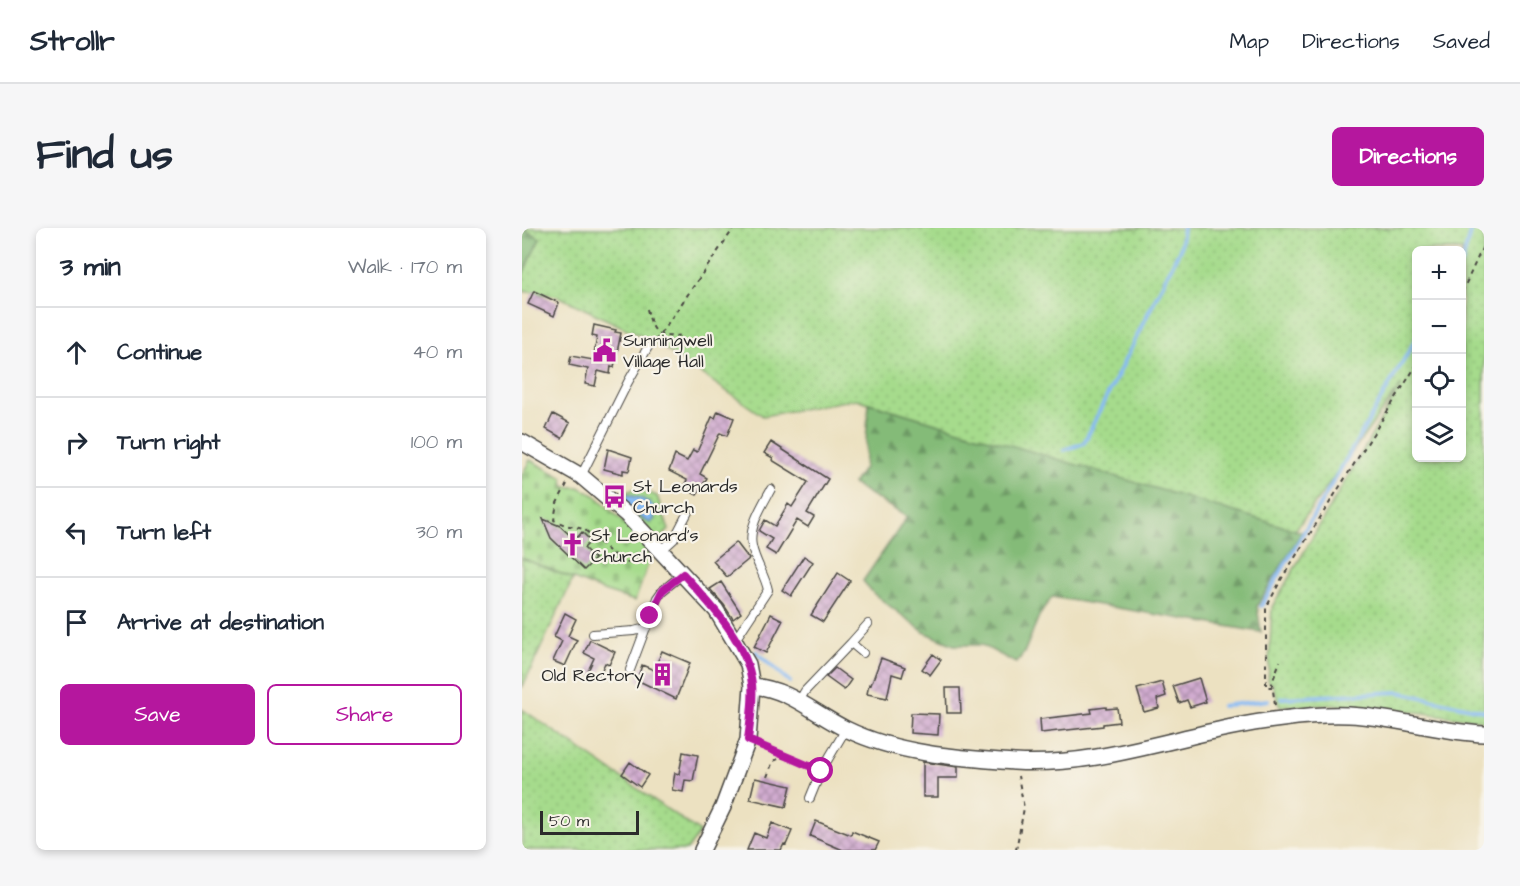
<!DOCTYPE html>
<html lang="en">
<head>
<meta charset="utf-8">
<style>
  :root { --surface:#fff; --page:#f6f6f7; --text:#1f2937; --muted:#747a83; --line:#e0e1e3; --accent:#b5179e }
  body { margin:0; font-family:"Architects Daughter",sans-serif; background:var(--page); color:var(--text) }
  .controls { position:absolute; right:18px; top:18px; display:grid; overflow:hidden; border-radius:9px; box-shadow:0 3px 9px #0003 }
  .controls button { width:54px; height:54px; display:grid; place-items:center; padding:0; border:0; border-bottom:2px solid var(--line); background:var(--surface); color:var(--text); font:30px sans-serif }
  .scale { position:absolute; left:18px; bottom:15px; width:99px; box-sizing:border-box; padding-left:6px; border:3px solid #2b2b2b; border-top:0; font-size:16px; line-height:21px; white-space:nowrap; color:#2b2b2b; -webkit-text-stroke:4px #f7f3e8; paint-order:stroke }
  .stop { position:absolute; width:18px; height:18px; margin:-14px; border:4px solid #b5179e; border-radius:50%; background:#fff }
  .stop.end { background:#b5179e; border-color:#fff; box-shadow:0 2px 6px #0008 }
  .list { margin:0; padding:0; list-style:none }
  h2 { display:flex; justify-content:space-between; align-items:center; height:78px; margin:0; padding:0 24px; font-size:26px }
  h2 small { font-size:20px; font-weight:400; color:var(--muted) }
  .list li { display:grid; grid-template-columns:39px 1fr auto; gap:18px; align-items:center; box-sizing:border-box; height:90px; padding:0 24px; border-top:2px solid var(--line) }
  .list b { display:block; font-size:22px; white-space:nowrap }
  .list em { font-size:20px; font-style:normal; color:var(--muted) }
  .actions { display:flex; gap:12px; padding:18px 24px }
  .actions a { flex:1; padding:14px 0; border:2px solid var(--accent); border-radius:9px; text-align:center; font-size:21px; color:var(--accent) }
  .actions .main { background:var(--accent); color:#fff }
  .icon { flex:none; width:33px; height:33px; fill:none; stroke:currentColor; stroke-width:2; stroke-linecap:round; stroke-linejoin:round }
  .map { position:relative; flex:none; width:962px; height:622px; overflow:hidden; border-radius:9px }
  header { display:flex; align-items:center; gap:36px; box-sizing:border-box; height:84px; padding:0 30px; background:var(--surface); border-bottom:2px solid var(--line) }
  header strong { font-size:28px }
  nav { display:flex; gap:33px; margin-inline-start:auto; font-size:21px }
  .intro { display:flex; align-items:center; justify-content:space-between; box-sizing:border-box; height:144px; padding:0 36px }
  h1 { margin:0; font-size:42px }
  .button { padding:15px 27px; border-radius:9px; background:var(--accent); color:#fff; font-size:21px; font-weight:700 }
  main { display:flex; gap:36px; padding:0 36px }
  aside { flex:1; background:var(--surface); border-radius:9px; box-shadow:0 3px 9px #0003 }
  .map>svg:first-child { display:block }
  .grass { fill:url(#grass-dots); stroke:#68835c; stroke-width:1.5; fill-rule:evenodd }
  .forest { fill:url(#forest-firs); stroke:#587352; stroke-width:1.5 }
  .cemetery { fill:url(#cemetery-stones); stroke:#68835c; stroke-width:1.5 }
  .water { fill:#86baf4; stroke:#587290; stroke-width:1.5 }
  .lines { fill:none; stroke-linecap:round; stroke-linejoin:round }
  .stream { stroke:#86baf4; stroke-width:4 }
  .building { fill:url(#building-cross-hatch) }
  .lane-casing { stroke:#484642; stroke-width:10 }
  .street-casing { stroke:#484642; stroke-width:18 }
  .path { stroke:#484642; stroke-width:2; stroke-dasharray:4.5 4.5; stroke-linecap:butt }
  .lane { stroke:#fff; stroke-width:8 }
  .street { stroke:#fff; stroke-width:15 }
  .route { stroke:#b5179e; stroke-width:8 }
  .labels { text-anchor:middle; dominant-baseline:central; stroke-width:4.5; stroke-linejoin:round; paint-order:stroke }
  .poi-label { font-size:18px; fill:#2b2b2b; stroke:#f7f3e8; text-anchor:start }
</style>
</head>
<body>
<header>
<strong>Strollr</strong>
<nav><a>Map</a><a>Directions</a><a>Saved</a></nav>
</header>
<div class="intro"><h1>Find us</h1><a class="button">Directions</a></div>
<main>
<aside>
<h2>3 min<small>Walk · 170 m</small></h2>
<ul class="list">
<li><svg class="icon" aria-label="ahead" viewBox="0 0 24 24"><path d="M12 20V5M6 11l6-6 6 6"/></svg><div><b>Continue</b></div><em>40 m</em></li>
<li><svg class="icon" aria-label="right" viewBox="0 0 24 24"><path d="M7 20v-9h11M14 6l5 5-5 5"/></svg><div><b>Turn right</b></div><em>100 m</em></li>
<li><svg class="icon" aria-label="left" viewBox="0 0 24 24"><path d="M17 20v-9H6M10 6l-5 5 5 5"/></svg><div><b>Turn left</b></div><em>30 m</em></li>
<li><svg class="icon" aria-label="arrive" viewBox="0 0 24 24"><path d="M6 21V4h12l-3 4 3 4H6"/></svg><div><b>Arrive at destination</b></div></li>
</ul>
<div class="actions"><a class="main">Save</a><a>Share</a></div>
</aside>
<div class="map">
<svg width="962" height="622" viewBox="0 0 962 622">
  <defs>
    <pattern id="grass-dots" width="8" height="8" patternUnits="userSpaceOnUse" patternTransform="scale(1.5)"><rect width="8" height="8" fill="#a6db8c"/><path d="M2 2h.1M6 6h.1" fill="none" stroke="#8fbc79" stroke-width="1.8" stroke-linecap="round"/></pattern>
    <pattern id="forest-firs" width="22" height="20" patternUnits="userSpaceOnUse" patternTransform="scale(1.5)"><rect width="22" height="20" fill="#84bb78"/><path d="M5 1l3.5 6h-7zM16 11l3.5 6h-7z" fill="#6c9863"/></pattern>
    <pattern id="cemetery-stones" width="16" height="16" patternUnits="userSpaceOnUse" patternTransform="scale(1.5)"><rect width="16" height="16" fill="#a6db8c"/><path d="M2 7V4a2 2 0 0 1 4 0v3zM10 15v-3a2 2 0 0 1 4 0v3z" fill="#8fbc79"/></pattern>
    <pattern id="building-cross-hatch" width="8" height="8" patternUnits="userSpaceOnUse" patternTransform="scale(1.5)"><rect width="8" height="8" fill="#d1acd0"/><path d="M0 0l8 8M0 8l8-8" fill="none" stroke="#aa8ca9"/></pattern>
  </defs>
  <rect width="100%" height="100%" fill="#f7f3e8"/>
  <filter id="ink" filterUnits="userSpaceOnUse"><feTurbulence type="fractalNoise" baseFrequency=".0167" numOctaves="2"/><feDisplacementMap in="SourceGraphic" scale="12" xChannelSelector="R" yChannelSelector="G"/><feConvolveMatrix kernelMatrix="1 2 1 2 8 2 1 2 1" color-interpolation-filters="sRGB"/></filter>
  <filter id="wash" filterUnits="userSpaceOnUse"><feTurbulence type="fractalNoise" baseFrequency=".008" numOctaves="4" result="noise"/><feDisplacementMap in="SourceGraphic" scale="24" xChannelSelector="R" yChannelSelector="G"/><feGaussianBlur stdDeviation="1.35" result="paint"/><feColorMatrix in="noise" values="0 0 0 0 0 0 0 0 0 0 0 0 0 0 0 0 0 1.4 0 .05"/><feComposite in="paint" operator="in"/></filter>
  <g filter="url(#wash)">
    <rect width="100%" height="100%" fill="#ece1c1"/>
    <path class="grass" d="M0,0h962v493l-90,-12 -50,-4 -64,1 -8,-23h-4l4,-76 129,-222 -107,147 -438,-133 -93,17 -101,-69 -23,-12 -81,-39 -36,-5v-15l18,-38zM894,22h46v208h-46z
      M115,260l20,8 12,34 -11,10 -42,-44z
      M0,330l51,21 -51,109z
      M0,481l178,123 -13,18h-165z"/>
    <path class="forest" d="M0,1l18,9 -18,38z
      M347,175l433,129 -45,74 4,26 -209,-35 -13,19 -15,37 -8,10 -34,-18h-28l-30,-13 -50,-38 -11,-13 44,-64 -54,-33 11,-16z"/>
    <path class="cemetery" d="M8,232l33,18 1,9h15l17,9 43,41 11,22 -15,42 -29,-9 -84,-34v-83z"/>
    <path class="water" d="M100,266c13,2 24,4 33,14l-1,12 -4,3c-12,-5 -21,-16 -30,-25z"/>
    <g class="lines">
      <path class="stream" d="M940,36l9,-36
        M542,222l20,-7 96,-194 3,-21
        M739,378l155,-267
        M234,424l34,30
        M760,470l117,-6 85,19
        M700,478l46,-6"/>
    </g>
    <g id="blocks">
      <path class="building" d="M12,63l25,12 -5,13 -26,-12z
        M72,97l22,5 -1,2 6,1 -7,34 -3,-1 -1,8 -12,-3 -3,15 -10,-2 3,-15 -19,-4 2,-9 22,4 4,-23 -5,-1z
        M196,183l16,7 -7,18 -7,-3 -20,41 7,4 -10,17 -14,-7 4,-8 -18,-9 6,-16 12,6 6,-11 4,2 15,-35 3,1z
        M31,186l17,9 -8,15 -16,-9z
        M249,214l57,37 -21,34 7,4 -6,10 -11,-7 -21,35 -10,-6 6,-10 -13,-8 6,-11 10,6 13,-22 4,3 16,-25 -36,-22 1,-2 -9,-5z
        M86,221l24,8 -3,14 -6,-1v4l-19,-5z
        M21,291l17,7 15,14 7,-8 9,9 -7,7 11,11 -11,11 -33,-32z
        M214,314l13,17 -22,18 -14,-16z
        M282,328l9,6 -22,34 -9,-6z
        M316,345l12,8 -27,41 -12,-7z
        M199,354l20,31 -8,6 -9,-14 -14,-16z
        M43,385l11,6 -8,17 9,4 -12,26 -12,-5 9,-20 -8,-4z
        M249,386l12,6 -17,33 -12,-6z
        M68,412l25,12 -6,13 -4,-2 -7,15 -11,-5 7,-15 -10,-5z
        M140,423l28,12 -14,36 -39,-19 5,-15 12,5z
        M411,426l8,6 -11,15 -8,-6z
        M359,430l24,9 -3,10 -10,-3 -5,24 -20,-4 2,-10 2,1z
        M313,440l16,12 -7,10 -18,-13z
        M677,450l7,24 -16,5 -3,-7 -8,3 -6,-17z
        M640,454l4,14 -9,3 2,9 -15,4 -7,-23z
        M424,460h14l1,25h-14z
        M584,479v2l11,-1 2,14 -16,2v2l-62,7 -1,-14 52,-6 -1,-4z
        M389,485l28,1 -1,21 -28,-2z
        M161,524l15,3 -5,26 -8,-1 -2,12 -11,-2 3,-17 4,1z
        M108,534l18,13 -8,12 -18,-13z
        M401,534l35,5v11h-20v19h-15z
        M233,550l36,8 -5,21 -36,-8z
        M294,593l35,14 1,-4 27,11 -4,8h-32l-33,-14z
        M250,595l20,8 -6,14 -2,-1 -3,6h-34l7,-17 12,5z"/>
    </g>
  </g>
  <g filter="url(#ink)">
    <use href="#blocks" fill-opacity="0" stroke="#484642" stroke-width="1.5"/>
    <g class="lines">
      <defs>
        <path id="lane" d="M59,248l47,-94 20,-35
          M140,322l12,-11 14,-27
          M71,406l41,-3 12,-3
          M213,412l33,-50c-3,-15 -13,-28 -16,-44 -4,-19 10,-40 19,-57
          M329,415l17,-19
          M108,442l27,-72 5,-7 21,-17
          M277,473l6,-10 46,-48 12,10
          M288,570l11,-27 25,-42"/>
        <path id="street" d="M0,214l59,34 46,39 89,95 32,54 4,22 -4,54 -25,67 -21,43
          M230,458c36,2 63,28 94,43 51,25 112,29 168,33 91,6 178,-33 268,-43 22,-3 45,-5 67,-4 46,2 90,17 135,19"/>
      </defs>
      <use href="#lane" class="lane-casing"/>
      <use href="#street" class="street-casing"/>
      <path class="path" d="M940,64l22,-48
        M125,81c6,25 11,30 36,26
        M144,98l68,-98
        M133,113l11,-15
        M45,256l-10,19 -3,17 11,5 19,4 40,35 23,-8
        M751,459h-7v-79l16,-30 134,-212
        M753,477l-3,-22 8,-22
        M238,517l53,23
        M245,549l6,-16 14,-5
        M494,622l8,-42 -6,-32"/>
      <use href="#lane" class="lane"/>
      <use href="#street" class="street"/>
    </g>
  </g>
  <g class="lines" filter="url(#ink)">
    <path class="route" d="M128,388l12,-25 21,-17c28,31 64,67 69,110 2,18 -2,38 -4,56l73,31"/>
  </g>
  <defs>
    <symbol id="civic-bare" viewBox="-9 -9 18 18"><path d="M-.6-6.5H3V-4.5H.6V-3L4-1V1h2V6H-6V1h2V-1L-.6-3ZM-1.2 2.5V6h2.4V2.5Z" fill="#b5179e" stroke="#f7f3e8" stroke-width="2.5" paint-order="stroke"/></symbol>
    <symbol id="bus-bare" viewBox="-9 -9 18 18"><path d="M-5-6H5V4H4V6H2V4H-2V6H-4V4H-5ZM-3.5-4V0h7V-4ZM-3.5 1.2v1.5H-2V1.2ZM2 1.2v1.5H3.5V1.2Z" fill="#b5179e" stroke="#f7f3e8" stroke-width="2.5" paint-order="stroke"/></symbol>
    <symbol id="church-bare" viewBox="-9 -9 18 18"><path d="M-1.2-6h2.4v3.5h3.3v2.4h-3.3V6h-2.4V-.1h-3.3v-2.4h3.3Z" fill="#b5179e" stroke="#f7f3e8" stroke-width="2.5" paint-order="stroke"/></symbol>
    <symbol id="building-bare" viewBox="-9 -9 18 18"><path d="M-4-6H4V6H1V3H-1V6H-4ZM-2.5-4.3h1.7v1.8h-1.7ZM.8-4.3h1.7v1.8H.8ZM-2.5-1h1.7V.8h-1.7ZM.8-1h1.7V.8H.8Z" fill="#b5179e" stroke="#f7f3e8" stroke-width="2.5" paint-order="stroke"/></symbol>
  </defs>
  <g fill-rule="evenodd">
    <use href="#civic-bare" x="66" y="106" width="33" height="33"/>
    <use href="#bus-bare" x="76" y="252" width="33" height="33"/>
    <use href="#church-bare" x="34" y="300" width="33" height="33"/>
    <use href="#building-bare" x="124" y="430" width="33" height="33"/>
  </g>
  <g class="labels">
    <g class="poi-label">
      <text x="101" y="112">Sunningwell<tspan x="101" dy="21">Village Hall</tspan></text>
      <text x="111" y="258">St Leonards<tspan x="111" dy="21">Church</tspan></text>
      <text x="69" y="307">St Leonard's<tspan x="69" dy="21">Church</tspan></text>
      <text x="122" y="447" text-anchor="end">Old Rectory</text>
    </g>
  </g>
</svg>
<div class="controls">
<button>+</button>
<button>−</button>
<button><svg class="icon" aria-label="locate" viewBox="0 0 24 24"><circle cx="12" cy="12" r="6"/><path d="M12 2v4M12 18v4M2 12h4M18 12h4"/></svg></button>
<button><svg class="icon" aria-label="layers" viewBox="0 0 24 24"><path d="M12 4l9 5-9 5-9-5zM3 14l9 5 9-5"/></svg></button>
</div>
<div class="scale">50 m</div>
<div class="stop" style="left:299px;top:543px"></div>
<div class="stop end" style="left:128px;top:388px"></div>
</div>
</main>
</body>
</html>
